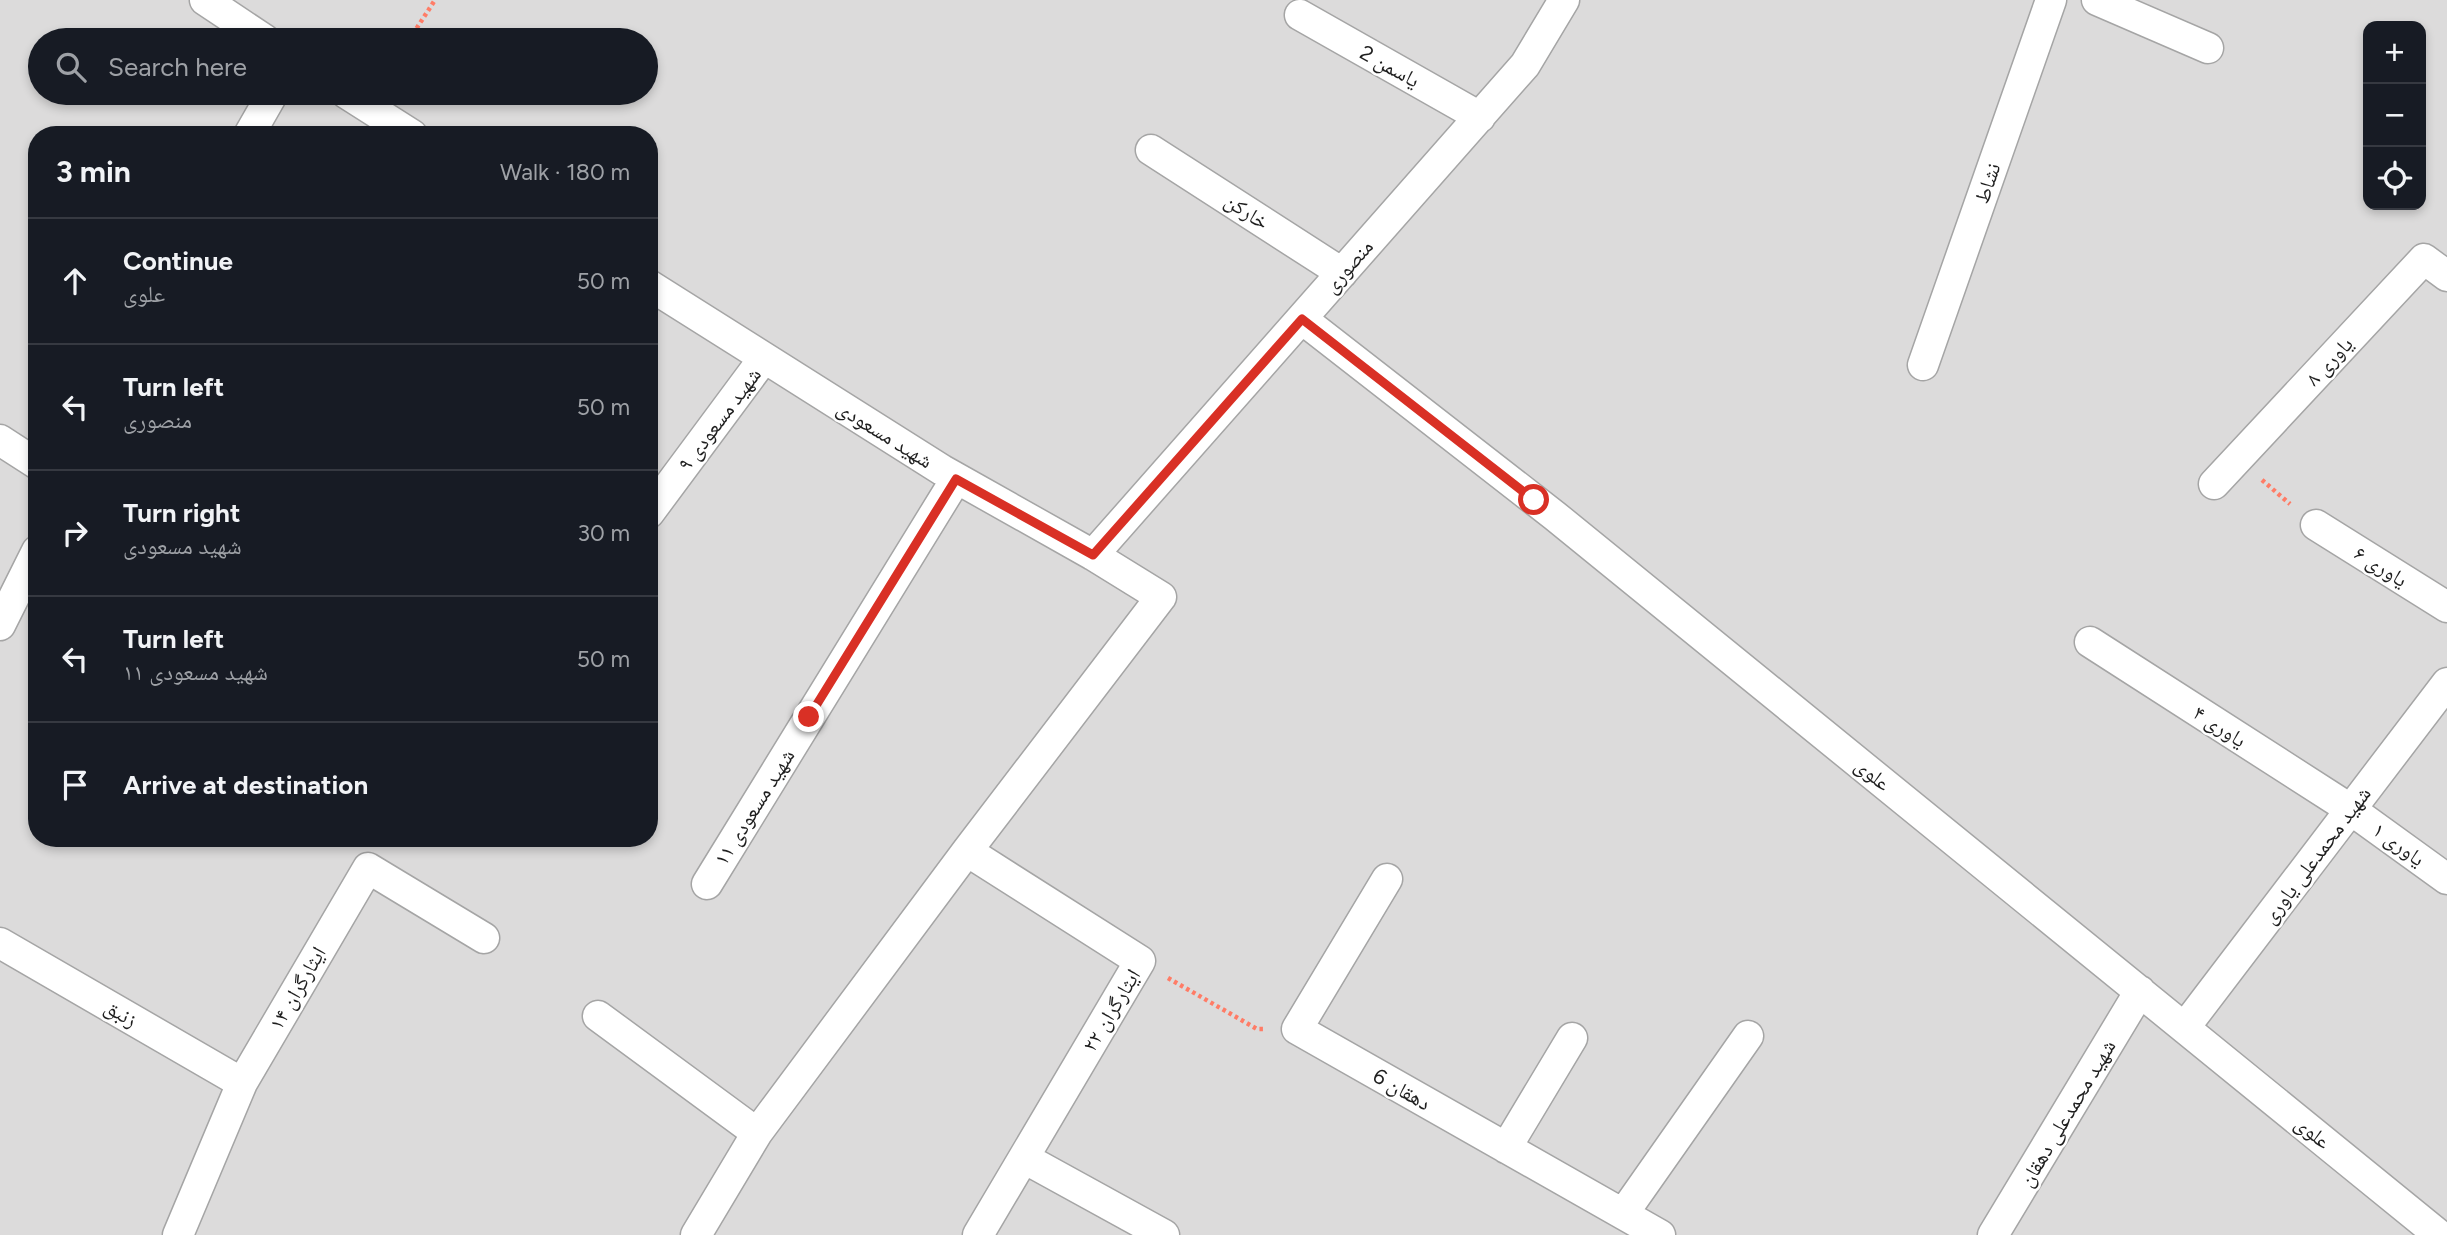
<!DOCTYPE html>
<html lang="en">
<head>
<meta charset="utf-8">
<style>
  :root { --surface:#171b24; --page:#242831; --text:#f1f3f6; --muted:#9ea1a6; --line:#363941 }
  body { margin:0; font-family:Figtree,"Noto Naskh Arabic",sans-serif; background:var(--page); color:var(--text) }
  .controls { position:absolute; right:21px; top:21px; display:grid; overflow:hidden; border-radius:14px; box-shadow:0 4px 10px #0003 }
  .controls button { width:63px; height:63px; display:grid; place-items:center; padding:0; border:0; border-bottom:2px solid var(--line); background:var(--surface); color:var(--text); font:35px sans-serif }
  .stop { position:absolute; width:21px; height:21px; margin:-16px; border:5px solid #d93025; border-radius:50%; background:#fff }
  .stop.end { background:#d93025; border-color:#fff; box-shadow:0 2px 7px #0008 }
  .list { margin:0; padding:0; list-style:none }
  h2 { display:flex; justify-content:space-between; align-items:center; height:91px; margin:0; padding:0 28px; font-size:30px }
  h2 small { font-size:23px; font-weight:400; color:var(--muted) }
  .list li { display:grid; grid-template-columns:46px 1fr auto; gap:21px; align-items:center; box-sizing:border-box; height:126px; padding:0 28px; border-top:2px solid var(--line) }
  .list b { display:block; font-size:26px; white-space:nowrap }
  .list p { margin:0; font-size:23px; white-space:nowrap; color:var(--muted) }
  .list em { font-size:23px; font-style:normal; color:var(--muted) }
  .icon { flex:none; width:38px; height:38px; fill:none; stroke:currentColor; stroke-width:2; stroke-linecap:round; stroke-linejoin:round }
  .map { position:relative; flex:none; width:2447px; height:1235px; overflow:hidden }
  .search { position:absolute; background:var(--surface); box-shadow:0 4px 10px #0003; left:28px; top:28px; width:630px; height:77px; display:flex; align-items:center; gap:18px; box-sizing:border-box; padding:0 24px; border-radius:38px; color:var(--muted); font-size:26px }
  .panel { position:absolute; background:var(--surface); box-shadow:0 4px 10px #0003; left:28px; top:126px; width:630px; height:721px; border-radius:28px }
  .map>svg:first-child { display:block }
  .residential { fill:#dcdbdb; fill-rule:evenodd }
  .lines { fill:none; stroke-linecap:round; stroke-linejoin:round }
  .street-casing { stroke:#a5a5a5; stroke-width:33 }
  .path { stroke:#ff7c66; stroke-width:4.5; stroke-dasharray:3.5 3.5; stroke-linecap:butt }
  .street { stroke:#fff; stroke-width:30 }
  .route { stroke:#d93025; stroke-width:9 }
  .labels { text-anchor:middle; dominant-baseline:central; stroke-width:5; stroke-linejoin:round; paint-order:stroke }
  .street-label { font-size:21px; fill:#1e1e1e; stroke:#fff }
</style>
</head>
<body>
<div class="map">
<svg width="2447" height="1235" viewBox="0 0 2447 1235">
  <rect width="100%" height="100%" fill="#f0ece4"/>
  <path class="residential" d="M0,0h2447v1235h-2447zM2368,26h53v179h-53zM40,40h606v53h-606zM37,135h612v703h-612z"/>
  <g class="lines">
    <defs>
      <path id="street" d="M205,0l60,40
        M2097,0l111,48
        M1300,15l180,102
        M346,93l66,42
        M249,135l24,-42
        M1151,150l191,123
        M649,285l293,185 151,85 68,42 -194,254 -210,282 -61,102
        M1302,319l253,197 884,719
        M1923,365l128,-365
        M0,440l37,24
        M2214,484l210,-225 23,17
        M649,513l115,-155
        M2316,525l131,82
        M1093,555l432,-490 39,-65
        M0,625l37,-74
        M2090,642l260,167 97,70
        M967,851l173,110 -162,274
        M1387,879l-90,150 363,206
        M707,884l249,-405
        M0,943l242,140
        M598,1016l159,117
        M2185,1027l262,-344
        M1506,1148l66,-110
        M1024,1158l140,77
        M1623,1214l125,-178
        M178,1235l64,-152 126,-215 116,70
        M1993,1235l147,-244"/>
    </defs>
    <use href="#street" class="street-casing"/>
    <path class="path" d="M409,40l26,-40
      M2262,480l28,24
      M1168,978l89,51h8"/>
    <use href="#street" class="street"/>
  </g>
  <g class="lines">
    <path class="route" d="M809,717l147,-238 137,76 209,-236 232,181"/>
  </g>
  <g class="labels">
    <g class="street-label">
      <text transform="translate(1390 66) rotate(29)">یاسمن 2</text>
      <text transform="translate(1987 183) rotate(-71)">نشاط</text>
      <text transform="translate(1247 211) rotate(33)">خارکن</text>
      <text transform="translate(1348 266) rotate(-49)">منصوری</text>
      <text transform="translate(2329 361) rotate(-47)">یاوری ۸</text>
      <text transform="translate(719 419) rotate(-53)">شهید مسعودی ۹</text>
      <text transform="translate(885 434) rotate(32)">شهید مسعودی</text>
      <text transform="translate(2381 566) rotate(32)">یاوری ۶</text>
      <text transform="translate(2220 726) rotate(33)">یاوری ۴</text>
      <text transform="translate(1873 774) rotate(39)">علوی</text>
      <text transform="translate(754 807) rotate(-58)">شهید مسعودی ۱۱</text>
      <text transform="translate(2399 844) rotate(36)">یاوری ۱</text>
      <text transform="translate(2316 855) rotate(-53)">شهید محمدعلی یاوری</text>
      <text transform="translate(297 988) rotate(-60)">ایثارگران ۱۴</text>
      <text transform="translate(1111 1010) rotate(-59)">ایثارگران ۲۲</text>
      <text transform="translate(121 1013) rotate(30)">زنبق</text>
      <text transform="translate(1402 1089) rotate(30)">دهقان 6</text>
      <text transform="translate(2067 1113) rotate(-59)">شهید محمدعلی دهقان</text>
      <text transform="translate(2313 1132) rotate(39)">علوی</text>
    </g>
  </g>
</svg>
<div class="controls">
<button>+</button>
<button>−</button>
<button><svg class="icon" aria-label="locate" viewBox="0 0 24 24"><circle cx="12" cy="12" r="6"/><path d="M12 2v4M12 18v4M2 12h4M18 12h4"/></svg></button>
</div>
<div class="stop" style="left:1534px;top:500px"></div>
<div class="stop end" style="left:809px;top:717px"></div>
<div class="search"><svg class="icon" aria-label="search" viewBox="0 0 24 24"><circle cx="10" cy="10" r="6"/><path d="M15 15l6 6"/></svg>Search here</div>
<section class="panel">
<h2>3 min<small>Walk · 180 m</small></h2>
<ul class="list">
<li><svg class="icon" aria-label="ahead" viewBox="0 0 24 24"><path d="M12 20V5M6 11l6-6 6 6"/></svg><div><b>Continue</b><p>علوی</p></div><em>50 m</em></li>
<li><svg class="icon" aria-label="left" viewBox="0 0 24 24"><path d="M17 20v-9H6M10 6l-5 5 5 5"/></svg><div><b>Turn left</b><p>منصوری</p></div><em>50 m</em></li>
<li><svg class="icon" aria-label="right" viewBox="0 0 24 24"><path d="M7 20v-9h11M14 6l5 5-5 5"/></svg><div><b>Turn right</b><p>شهید مسعودی</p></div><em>30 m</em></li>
<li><svg class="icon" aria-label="left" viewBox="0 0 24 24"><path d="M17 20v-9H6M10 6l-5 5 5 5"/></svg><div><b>Turn left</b><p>شهید مسعودی ۱۱</p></div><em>50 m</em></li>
<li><svg class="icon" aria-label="arrive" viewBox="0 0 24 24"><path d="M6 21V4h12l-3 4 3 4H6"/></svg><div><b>Arrive at destination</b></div></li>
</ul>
</section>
</div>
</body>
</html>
